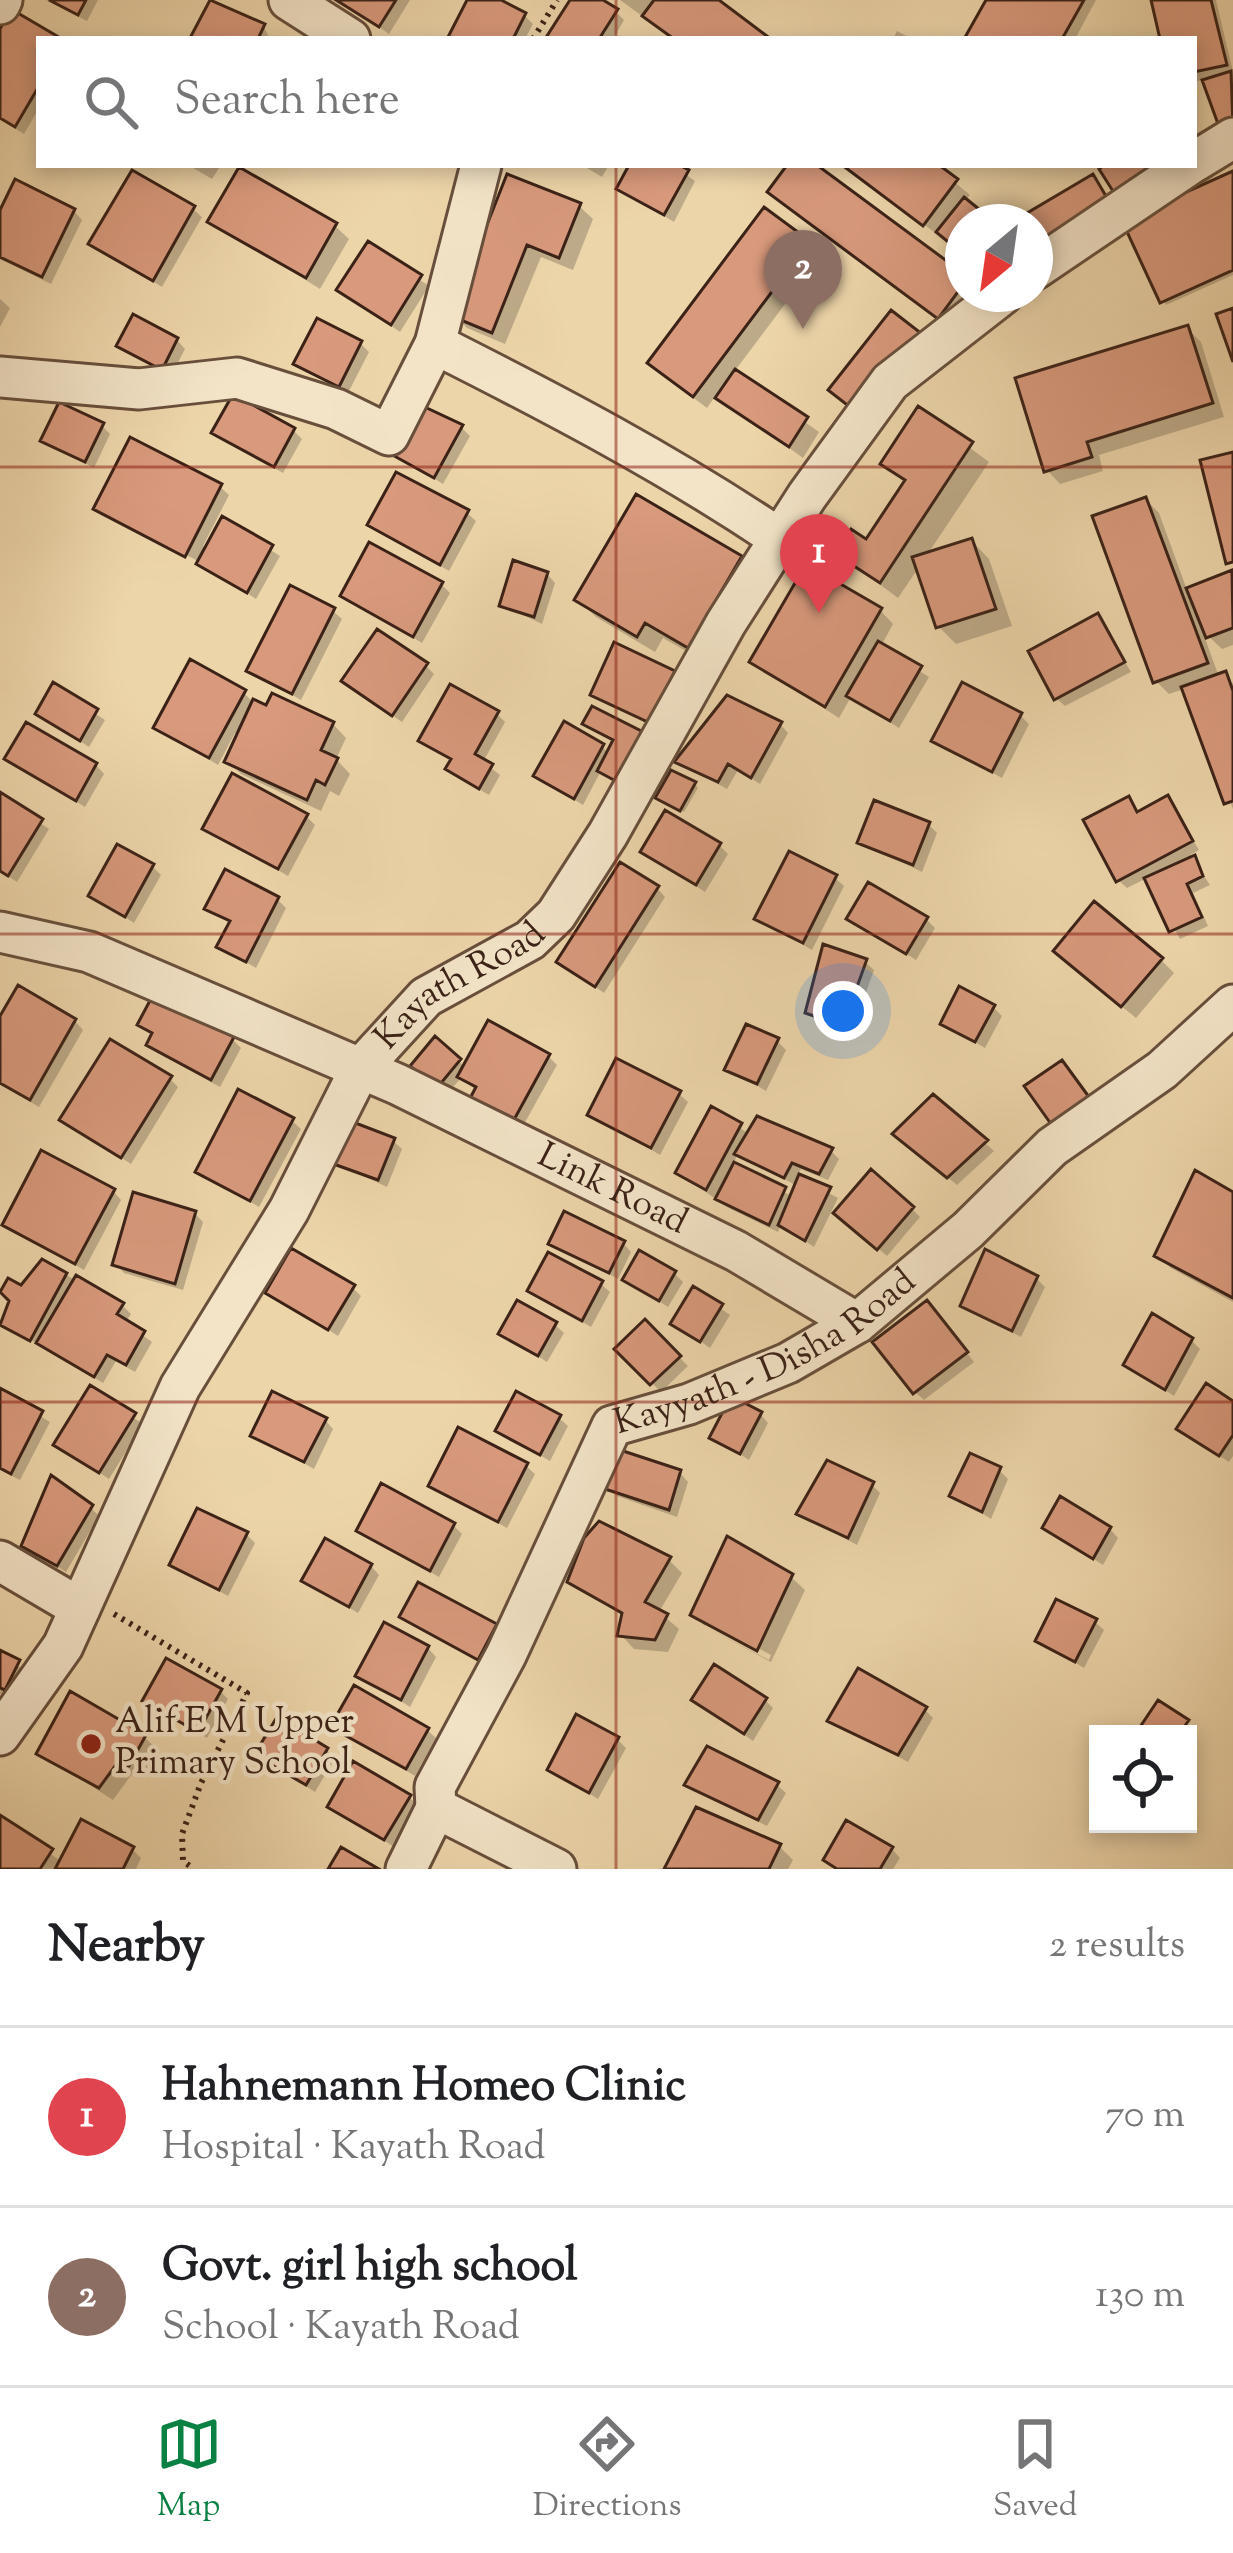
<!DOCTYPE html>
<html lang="en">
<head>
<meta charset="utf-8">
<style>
  :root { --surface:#fff; --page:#f2f2f2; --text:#202124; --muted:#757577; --line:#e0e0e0; --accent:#0b8043 }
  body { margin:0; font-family:"Sorts Mill Goudy",serif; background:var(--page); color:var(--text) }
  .controls { position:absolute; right:36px; bottom:36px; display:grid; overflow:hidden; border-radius:0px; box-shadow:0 6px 18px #0003 }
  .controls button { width:108px; height:108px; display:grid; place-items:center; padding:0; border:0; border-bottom:3px solid var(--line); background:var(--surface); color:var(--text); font:60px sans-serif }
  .compass { position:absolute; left:945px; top:204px; width:108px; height:108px; border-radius:50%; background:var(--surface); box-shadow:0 6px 18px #0003; rotate:209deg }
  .you { position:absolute; left:843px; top:1011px; width:42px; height:42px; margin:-30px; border:9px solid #fff; border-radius:50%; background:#1a73e8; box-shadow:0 0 0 18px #1a73e833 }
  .badge { display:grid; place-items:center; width:78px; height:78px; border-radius:50%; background:var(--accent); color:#fff; font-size:39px; font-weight:700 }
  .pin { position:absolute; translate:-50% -99px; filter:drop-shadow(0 3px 6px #0008) }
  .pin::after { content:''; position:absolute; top:63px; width:42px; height:36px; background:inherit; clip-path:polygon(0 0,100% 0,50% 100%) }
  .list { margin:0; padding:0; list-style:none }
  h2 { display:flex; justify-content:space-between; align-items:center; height:156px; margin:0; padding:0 48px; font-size:51px }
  h2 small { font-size:39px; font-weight:400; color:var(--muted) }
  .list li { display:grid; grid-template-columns:78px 1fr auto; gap:36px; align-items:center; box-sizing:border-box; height:180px; padding:0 48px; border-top:3px solid var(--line) }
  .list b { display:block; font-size:45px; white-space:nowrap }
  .list p { margin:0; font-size:39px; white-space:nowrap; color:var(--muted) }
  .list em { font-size:39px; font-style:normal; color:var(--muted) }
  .icon { flex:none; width:66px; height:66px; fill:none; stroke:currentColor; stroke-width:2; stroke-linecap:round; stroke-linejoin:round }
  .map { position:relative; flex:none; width:1233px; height:1869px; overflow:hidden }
  .search { position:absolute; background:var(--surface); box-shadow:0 6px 18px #0003; left:36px; right:36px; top:36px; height:132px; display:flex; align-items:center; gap:30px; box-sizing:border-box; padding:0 42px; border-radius:0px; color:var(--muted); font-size:45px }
  .sheet { height:516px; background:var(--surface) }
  nav { display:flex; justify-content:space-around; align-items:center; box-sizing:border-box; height:168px; border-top:3px solid var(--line); background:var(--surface); font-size:33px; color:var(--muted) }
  nav a { display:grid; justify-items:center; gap:6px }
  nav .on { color:var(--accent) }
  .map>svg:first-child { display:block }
  .shadow { fill:#0003; fill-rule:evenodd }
  .building { fill:#d8997c; stroke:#3b2217; stroke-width:3 }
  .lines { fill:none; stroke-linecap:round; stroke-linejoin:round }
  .minor-casing { stroke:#684f3c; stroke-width:45 }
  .path { stroke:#3b2217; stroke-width:6; stroke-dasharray:3 6; stroke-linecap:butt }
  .minor { stroke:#f3e4c8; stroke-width:39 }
  .grid { fill:none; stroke:#8f2418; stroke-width:3; stroke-opacity:0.55 }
  .poi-dot { fill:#8f2418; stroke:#f3e4c8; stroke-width:4.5 }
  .labels { text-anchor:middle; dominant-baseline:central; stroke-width:9; stroke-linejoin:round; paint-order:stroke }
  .street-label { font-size:36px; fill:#3b2217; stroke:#f3e4c8 }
  .poi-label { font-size:36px; fill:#3b2217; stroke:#f3e4c8; text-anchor:start }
</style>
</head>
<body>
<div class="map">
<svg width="1233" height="1869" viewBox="0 0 1233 1869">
  <rect width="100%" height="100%" fill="#edd5aa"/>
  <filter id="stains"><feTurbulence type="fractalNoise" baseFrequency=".00167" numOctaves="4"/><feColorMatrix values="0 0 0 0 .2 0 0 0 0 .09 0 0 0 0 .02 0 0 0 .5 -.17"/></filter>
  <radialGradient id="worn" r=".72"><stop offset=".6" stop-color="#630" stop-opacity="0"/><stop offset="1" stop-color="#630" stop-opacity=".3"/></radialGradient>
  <path class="shadow" d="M46,0h52l-11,21z
    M213,0l51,27 6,12h-75z
    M340,0h70l-21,34z
    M470,0h24l30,15 9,9 -8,15h-74z
    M573,0h24l19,12 8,8 -11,19h-65z
    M620,0h94l52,39h-92z
    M989,0h107l-21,39h-108z
    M1154,0h62l17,72v66l-28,-59 -11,3v-43h-31z
    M897,31l15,8h-19z
    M0,35l56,4h-17v69l-15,26 -24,-15z
    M188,165h33l-9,14z
    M582,165h27l-7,12z
    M633,165h39l23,16 -21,41 -54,-33z
    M791,165h21l151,112v17h16l-27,36 -168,-125z
    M842,165h92l36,30 -6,6 26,21h-27v31z
    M1110,165l34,46 89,-36v100l-67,30z
    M509,178l70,28 14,13 -20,51 -32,-13 -36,87 -38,-16 -13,-13z
    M193,209l9,8 -40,70 -70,-44z
    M74,211l8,9 -31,64 -51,-25v-42z
    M211,221l124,5 14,13 -29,50z
    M808,243l13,13 -87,116 85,60 -16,26 -87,-63 -9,13 -43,-32z
    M368,245l61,41 -29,46 -60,-42z
    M0,299l10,9 -10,19z
    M1187,328l14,14 23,75 -125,38 4,16 -43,13 -13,-14z
    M177,340l8,9 -14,27 -51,-30z
    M360,343l9,9 -21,41 -51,-30z
    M919,410l70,52 -62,93 45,-14 17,18 23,67 -56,18 -18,-18 -19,-59 -21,31 -60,-45 28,-10 40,-59 -22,-20z
    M102,426l8,8 -16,34 -50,-27z
    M461,427l9,9 -27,48 -52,-32z
    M293,430l9,9 -19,34 -69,-40z
    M220,487l9,8 -26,51 5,3 15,-29 57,36 -24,43 -60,-39 -100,-51z
    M1146,500l13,13 28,77 46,-17v72l-11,4 -20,-19 17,47 14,6v126l-49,-120 -15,5 -13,-13z
    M467,513l9,8 -27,50 -78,-46z
    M740,558l18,18 -51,87 -44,-25 -8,14 -59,-35 -18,-17z
    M547,574l8,9 -13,41 -40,-19z
    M441,584l9,9 -28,50 -78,-47z
    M880,610l13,14 -12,22 48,31 -30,51 -48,-31 -12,21 -87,-56z
    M333,611l9,8 -41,81 -51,-30z
    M1098,617l33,55 -66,34 -9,-8z
    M426,666l8,8 -32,48 -48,-33z
    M673,673l8,9 -22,47 -66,-35z
    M54,687l51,33 -16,27 -51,-34z
    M244,693l10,10 79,21 13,14 -10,21 14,15 -11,22 -9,-5 -9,20 -80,-37 -13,-13 12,-26 -5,-2 -17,32 -61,-38z
    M497,714l8,8 -22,40 17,13 -11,20 -31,-18 -9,-8 4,-7 -32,-22z
    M1020,715l9,9 -27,54 -67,-37z
    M586,724l63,15 -14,53 -34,-21 -18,34 -47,-29 66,-30 7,8 6,-11z
    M780,724l8,9 -28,51 -22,-14 -11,19 -49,-27z
    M8,759l88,6 8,9 -19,33z
    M695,784l3,4 -14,24 -22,-11z
    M0,796l49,33 -32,53 -17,-11z
    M1168,799l31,51 -9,5 20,30 -17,8 15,33 -28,13 -33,-61 -20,10 -9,-8 10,-80 12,14z
    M307,817l8,8 -27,51 -82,-48z
    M928,824l9,9 -15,39 -62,-30z
    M719,845l9,9 -23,38 -62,-41z
    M152,866l9,9 -27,48 -42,-27z
    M835,878l9,8 -32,64 -54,-31z
    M657,888l8,9 -61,96 -44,-31z
    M277,899l9,9 -30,60 -36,-22 11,-22 -23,-16z
    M850,918l76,1 9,9 -19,32z
    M1161,960l13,13 -38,45 -66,-54z
    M865,962l9,8 -22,62 -35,-12 -9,-8z
    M993,1007l9,9 -17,32 -42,-25z
    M75,1021l8,9 -44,77 -39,-23v-62z
    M141,1025l91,14 9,9 -21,39 -62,-34 -8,-9 4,-8z
    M435,1041l30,26 83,-11 9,9 -38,68 -57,-56 -15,17 -24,-20z
    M777,1041l9,9 -20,41 -38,-22z
    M170,1079l8,8 -47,77 -68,-44z
    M679,1094l9,8 -28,53 -69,-41z
    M934,1098l60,53 -37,34 -53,-43z
    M713,1110l36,24 82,17 8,8 -11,21 -27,-11 -4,7 41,22 -24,49 -33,-22 -3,7 -51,-25 -48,-34zM738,1154l59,32 -4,11 -60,-33z
    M292,1121l9,8 -42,78 -60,-36z
    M393,1141l9,8 -15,38 -55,-26z
    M113,1191l8,9 -37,70 -79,-45z
    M1233,1196v106l-62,-34 -14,-13z
    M912,1209l8,8 -33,39 -41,-35z
    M195,1214l8,8 -20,68 -59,-17 -8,-9z
    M552,1243h71l8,9 -13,27z
    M674,1273l9,9 -15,25 -42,-27z
    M66,1275l56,30 9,9 -6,9 27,19 -17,30 -19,-11 -13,22 -102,-61 10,-19 -9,-9 7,-12 13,7z
    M1036,1278l9,9 -24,50 -58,-31z
    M601,1284l9,8 -19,35 -61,-36z
    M353,1288l8,8 -23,40 -69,-44z
    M694,1290l36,25 -20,33 -36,-25z
    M935,1312l39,50 -50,38 -9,-8z
    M645,1323l43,43 -27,26 -43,-43z
    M555,1325l9,8 -17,29 -45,-29z
    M1191,1340l9,9 -26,47 -47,-31z
    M91,1389l52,35 -34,55 -52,-35z
    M0,1392l50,30 -30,58 -20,-10z
    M1233,1404v52l-4,6 -40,-25z
    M760,1414l8,9 -19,37 -36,-23z
    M559,1418l9,8 -18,35 -51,-30z
    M325,1420l8,9 -19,40 -60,-34z
    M526,1466l9,8 -28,54 -75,-43z
    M999,1470l9,9 -17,40 -38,-24z
    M680,1473l8,9 -11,35 -60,-21 -9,-8z
    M872,1485l8,8 -23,52 -57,-31z
    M91,1508l8,8 -33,56 -42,-27z
    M453,1525l9,9 -23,43 -80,-46z
    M1045,1527l65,2 8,9 -15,27z
    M246,1534l9,9 -27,53 -56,-31z
    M669,1560l13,13 -23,39 20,17 -11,23 -34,-3 -13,-14 3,-18 -54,-36z
    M371,1566l8,9 -21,38 -53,-32z
    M791,1577l14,13 -34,72 -65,-35 63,33 2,-5 -66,-35v6l-12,-12z
    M403,1617l92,10 8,8 -16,31z
    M1095,1622l9,8 -20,38 -45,-28z
    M428,1648l8,9 -26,50 -51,-32z
    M0,1654l26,17 -12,25 -14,-2z
    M220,1691l8,8 -21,39 -61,-37z
    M695,1700h70l8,8 -20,33z
    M925,1710l8,8 -25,44 -77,-41z
    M333,1727l94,3 9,8 -21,38z
    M144,1737l14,13 -16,28 -10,-4 -19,26 -73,-47z
    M617,1739l9,9 -28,51 -48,-30z
    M326,1750l9,8 -20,34 -57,-38z
    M688,1785h89l9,8 -19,33z
    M409,1797l9,9 -24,41 -63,-41z
    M698,1811l82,36 13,13 -5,9h-121z
    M0,1819l62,43 71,-12 8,8 -5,11h-136z
    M892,1849l8,9 -7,11h-56l-10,-10z"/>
  <path class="building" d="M49,0h37l-8,15z
    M210,0l55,24 -7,15 -68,-1z
    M336,0h60l-17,27z
    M467,0h34l25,13 -13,26h-66z
    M570,0h33l15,9 -19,30h-54z
    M654,0h65l52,39h-97l-32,-23z
    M986,0h98l-22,39h-98z
    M1151,0h60l16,65 -33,7v-33h-34z
    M11,9l51,30h-23v47l-24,41 -15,-9v-89z
    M1231,71l2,57 -12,4 -19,-52z
    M629,165h50l10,5 -25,45 -48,-26z
    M787,165h30l146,108v12l-25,34 -171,-127z
    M842,165h97l19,14 -35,47z
    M1104,165h68l-54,34 -19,-30z
    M239,167l98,56 -31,55 -99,-56z
    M132,170l63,36 -42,75 -65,-37z
    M1233,171v99l-73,33 -38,-82z
    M507,174l74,29 -22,55 -32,-13 -35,88 -41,-17z
    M1093,174l17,29 -75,45v-26l-18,-3z
    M15,179l60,30 -33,68 -42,-20v-47z
    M964,197l31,25h-32v32l-27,-22z
    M764,207l46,34 -117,156 -46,-34z
    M368,241l54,34 -31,50 -55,-35z
    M1233,308v54l-17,-48z
    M891,310l31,24 -62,81 -32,-25z
    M133,314l45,24 -16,32 -46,-24z
    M317,318l45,23 -23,46 -46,-23z
    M1188,325l25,78 -126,39 5,15 -48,15 -29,-94z
    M735,369l73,48 -19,30 -74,-49z
    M233,394l62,34 -21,39 -63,-34z
    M59,402l45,21 -19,39 -45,-21z
    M414,402l49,23 -29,53 -47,-26z
    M918,406l55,36 -93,141 -46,-30 17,-24 15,10 39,-59 -25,-16z
    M130,437l92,47 -37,73 -92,-48z
    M1233,452v110l-7,2 -26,-104z
    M396,472l73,38 -29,55 -73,-40z
    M636,494l106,62 -54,92 -43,-25 -8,14 -63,-37z
    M1146,497l62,166 -55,20 -61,-167z
    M222,516l51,29 -26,48 -51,-29z
    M972,538l24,71 -60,19 -24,-71z
    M369,542l74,40 -30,55 -73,-41z
    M513,560l35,12 -14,45 -35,-11z
    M806,564l76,44 -57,99 -76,-45z
    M1232,570l1,58 -27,10 -20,-50z
    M290,585l45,23 -43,86 -46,-23z
    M1098,613l27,49 -71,38 -26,-49z
    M377,629l51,34 -36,53 -51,-35z
    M878,641l44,25 -32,55 -44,-25z
    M614,642l61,29 -25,52 -60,-28z
    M190,659l56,31 -37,68 -56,-30z
    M1226,671l7,20v110l-9,3 -43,-117z
    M53,682l45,27 -18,32 -45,-27z
    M962,682l60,31 -30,59 -61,-31z
    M450,684l49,27 -24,43 18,10 -14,25 -34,-20 6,-10 -33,-18z
    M272,693l62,29 -13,28 17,8 -13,27 -9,-5 -9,20 -83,-38 29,-63 13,6z
    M727,695l55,27 -31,56 -23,-14 -10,18 -44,-20z
    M592,706l59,30 -26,50 -28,-15 16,-31 -31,-16z
    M564,721l40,23 -30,55 -41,-23z
    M26,722l71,41 -21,38 -72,-42z
    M671,770l25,12 -16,29 -25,-13z
    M232,773l76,41 -30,55 -76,-40z
    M0,792l43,27 -35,57 -8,-5z
    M1168,795l25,46 -77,41 -33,-62 46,-24 8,16z
    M874,800l56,22 -17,43 -56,-22z
    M665,810l56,33 -25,42 -56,-33z
    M117,844l37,20 -29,53 -37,-21z
    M789,851l48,24 -34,68 -49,-24z
    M1195,855l8,21 -16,8 15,33 -33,15 -25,-54z
    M620,862l39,24 -64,101 -39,-25z
    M225,869l54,28 -33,65 -30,-15 14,-26 -26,-12z
    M868,882l60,35 -22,37 -60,-35z
    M1094,901l69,57 -42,49 -68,-56z
    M823,944l44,15 -24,67 -38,-13z
    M18,985l58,34 -46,81 -30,-17v-67z
    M959,986l36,19 -20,37 -35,-18z
    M154,993l80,44 -23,43 -65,-35 6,-12 -15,-8z
    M488,1020l62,34 -40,73 -43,-23 9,-17 -19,-10z
    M746,1024l33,14 -22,46 -33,-14z
    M435,1036l26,23 -24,29 -27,-22z
    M110,1039l62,37 -51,82 -62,-38z
    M616,1058l65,33 -30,57 -64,-33z
    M1062,1060l27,37 -38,27 -27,-38z
    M238,1089l56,29 -44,83 -55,-29z
    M933,1094l55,46 -41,38 -55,-44z
    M711,1106l31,17 -36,67 -31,-17z
    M757,1116l76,32 -14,26 -27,-11 -8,15 -50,-24z
    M345,1119l50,19 -17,42 -50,-18z
    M41,1150l74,39 -40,75 -73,-39z
    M734,1162l52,25 -17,38 -54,-26z
    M871,1169l43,38 -37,43 -44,-37z
    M1195,1170l38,22v106l-79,-42z
    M799,1174l32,13 -26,54 -27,-16z
    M133,1192l63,19 -21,73 -63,-19z
    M564,1211l61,30 -16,32 -61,-29z
    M291,1248l64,37 -27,45 -63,-37z
    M985,1249l53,27 -26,55 -52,-25z
    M639,1250l37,21 -17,30 -37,-21z
    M548,1252l55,29 -21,40 -55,-30z
    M42,1259l25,14 -37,68 -30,-16 9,-24 -9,-9 8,-14 13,7z
    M76,1275l48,28 -7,11 28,17 -19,34 -19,-10 -13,22 -58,-34z
    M693,1286l30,18 -23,38 -30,-18z
    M517,1300l40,22 -19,34 -40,-22z
    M927,1300l41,52 -55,42 -41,-52z
    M1152,1313l41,25 -28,52 -42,-25z
    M645,1319l36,37 -31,29 -36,-36z
    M1206,1383l27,18v34l-14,21 -43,-27z
    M90,1385l46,28 -37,60 -46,-28z
    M0,1388l43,23 -32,63 -11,-6z
    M272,1391l55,27 -23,44 -54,-26z
    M516,1391l45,24 -21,40 -45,-24z
    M731,1396l31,16 -22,42 -31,-16z
    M458,1427l70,36 -30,59 -70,-36z
    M617,1449l64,21 -12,40 -64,-21z
    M970,1453l31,14 -19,45 -33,-16z
    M827,1460l47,22 -26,56 -52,-24z
    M51,1475l42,30 -36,61 -36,-20z
    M381,1483l74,40 -25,48 -74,-40z
    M1060,1496l51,31 -18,32 -51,-31z
    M197,1508l51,24 -29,58 -50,-25z
    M599,1521l72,36 -26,45 23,12 -13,26 -38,-4 5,-23 -55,-31 17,-44z
    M727,1536l66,38 -36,77 -67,-36z
    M325,1538l47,26 -23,43 -48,-26z
    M418,1582l79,42 -19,36 -79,-43z
    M1056,1599l41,20 -22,43 -40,-21z
    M384,1622l45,24 -28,54 -46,-24z
    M0,1650l20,10 -15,30 -5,-2z
    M166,1658l56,31 -24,43 -56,-31z
    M714,1664l53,34 -23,36 -53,-34z
    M858,1668l69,39 -29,48 -71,-34z
    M354,1685l75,43 -23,41 -76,-42z
    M70,1691l76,44 -17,31 -11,-4 -19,26 -63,-34z
    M1158,1700l31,20 -10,14h-27l-12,-7z
    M576,1714l43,23 -30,56 -42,-23z
    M277,1717l51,31 -22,37 -52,-30z
    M707,1746l72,36 -21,38 -74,-35z
    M353,1761l58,34 -27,45 -57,-33z
    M696,1807l85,37 -12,25h-105z
    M0,1815l53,34 -13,20h-40z
    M81,1819l53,28 -11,22h-68z
    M846,1820l47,27 -13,22h-43l-14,-9z
    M341,1847l38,22h-51z"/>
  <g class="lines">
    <defs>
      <g id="minor">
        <path d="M289,0l61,39"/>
        <path d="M0,4l2,-4"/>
        <path d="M1194,162l39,-24"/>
        <path d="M1035,269l154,-104"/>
        <path d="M435,344c119,60 234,120 345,195"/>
        <path d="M0,377l139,12 98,-11 99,31 53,26 46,-91 46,-179"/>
        <path id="s1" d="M0,932l89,20 308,132 339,167 121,72"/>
        <path d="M0,1561l80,47"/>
        <path id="s2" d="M0,1735l63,-89 117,-259 109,-177 71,-141 66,-72 104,-57 26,-25 52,-81 118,-211 81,-127 83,-114 113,-88"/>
        <path id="s3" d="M436,1808l-1,-21 71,-132 106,-229 77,-22 99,-41 69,-40 111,-93 84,-83 110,-77 71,-65"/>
        <path d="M436,1808l120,61"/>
        <path d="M406,1869l30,-61"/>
      </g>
    </defs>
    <use href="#minor" class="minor-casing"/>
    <path class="path" d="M533,39l24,-39
      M114,1614l133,79 -46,90 -19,51 1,27 11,8"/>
    <use href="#minor" class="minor"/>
  </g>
  <path class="grid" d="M616,0v39M616,165v1704M0,467h1233M0,934h1233M0,1402h1233"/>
  <circle class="poi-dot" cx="91" cy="1744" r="12"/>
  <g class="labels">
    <g class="street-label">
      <text stroke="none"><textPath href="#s2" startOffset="891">Kayath Road</textPath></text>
      <text stroke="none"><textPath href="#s1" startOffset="666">Link Road</textPath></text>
      <text stroke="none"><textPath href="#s3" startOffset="594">Kayyath - Disha Road</textPath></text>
    </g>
    <g class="poi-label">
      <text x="115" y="1723">Alif E M Upper<tspan x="115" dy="41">Primary School</tspan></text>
    </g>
  </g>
  <rect width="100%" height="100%" filter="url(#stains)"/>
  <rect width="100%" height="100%" fill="url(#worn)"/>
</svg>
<div class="controls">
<button><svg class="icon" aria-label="locate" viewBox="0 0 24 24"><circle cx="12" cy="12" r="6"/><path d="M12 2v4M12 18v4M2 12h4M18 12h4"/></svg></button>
</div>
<svg class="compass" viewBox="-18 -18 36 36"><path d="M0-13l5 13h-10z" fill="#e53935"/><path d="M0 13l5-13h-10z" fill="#757577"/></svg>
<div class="you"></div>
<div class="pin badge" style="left:819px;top:613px;background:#e0444e">1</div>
<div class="pin badge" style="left:803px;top:329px;background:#8d6e63">2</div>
<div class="search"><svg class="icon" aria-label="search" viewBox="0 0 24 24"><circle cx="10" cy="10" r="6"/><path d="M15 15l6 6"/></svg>Search here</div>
</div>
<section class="sheet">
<h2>Nearby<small>2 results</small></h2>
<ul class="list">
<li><span class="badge" style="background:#e0444e">1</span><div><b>Hahnemann Homeo Clinic</b><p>Hospital · Kayath Road</p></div><em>70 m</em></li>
<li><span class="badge" style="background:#8d6e63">2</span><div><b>Govt. girl high school</b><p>School · Kayath Road</p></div><em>130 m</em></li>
</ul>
</section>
<nav>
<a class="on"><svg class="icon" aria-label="map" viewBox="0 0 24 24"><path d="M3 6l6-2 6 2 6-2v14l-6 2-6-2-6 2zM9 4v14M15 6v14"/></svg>Map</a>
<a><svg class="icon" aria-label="directions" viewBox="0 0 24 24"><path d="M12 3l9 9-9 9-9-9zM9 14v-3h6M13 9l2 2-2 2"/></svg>Directions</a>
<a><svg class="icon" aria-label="saved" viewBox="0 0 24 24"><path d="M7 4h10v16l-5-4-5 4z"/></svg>Saved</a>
</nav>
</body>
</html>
